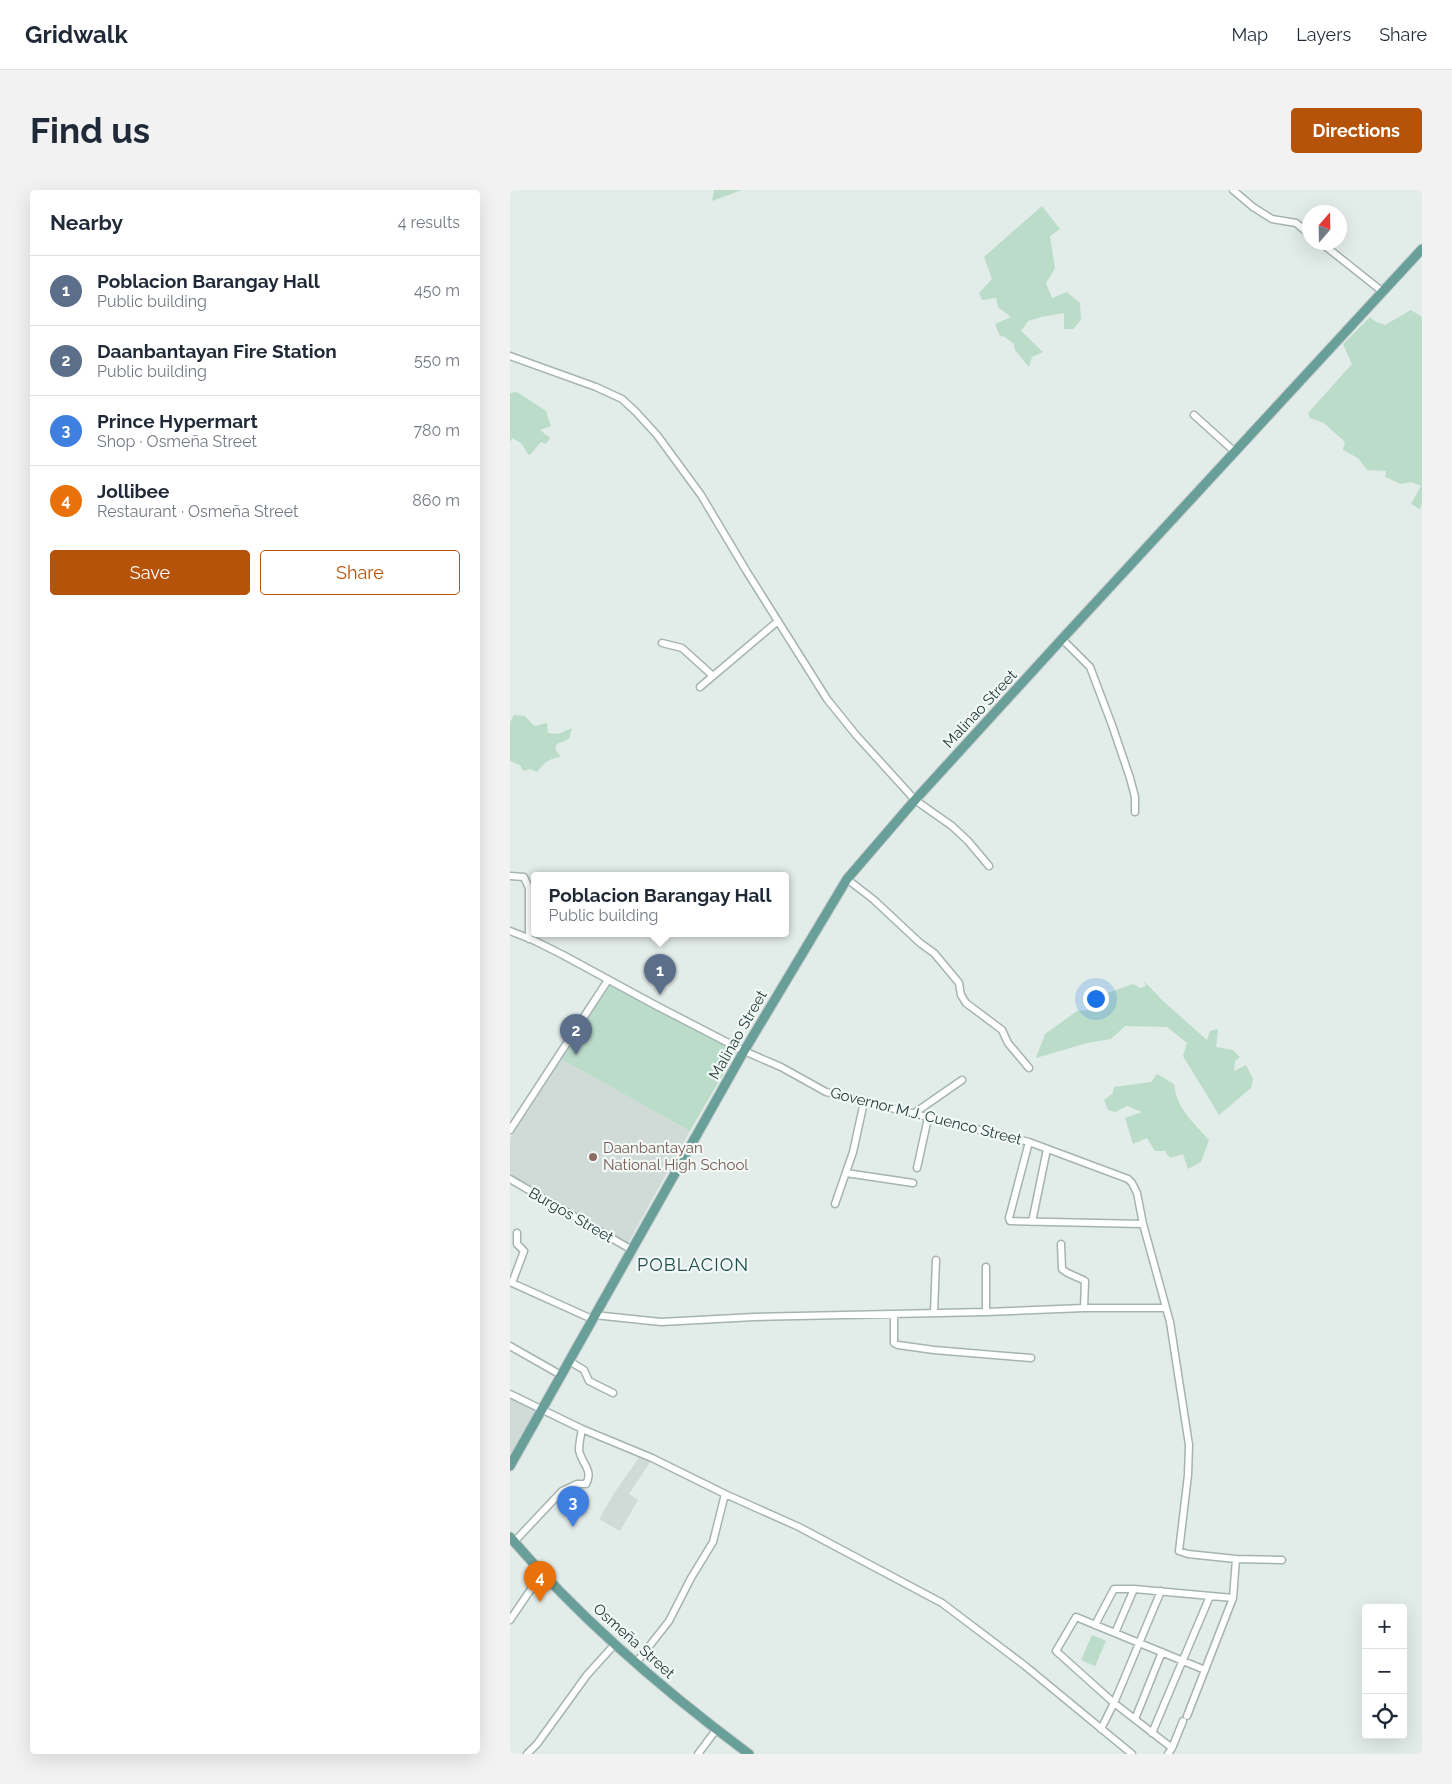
<!DOCTYPE html>
<html lang="en">
<head>
<meta charset="utf-8">
<style>
  :root { --surface:#fff; --page:#f2f2f3; --text:#1f2937; --muted:#747a83; --line:#e0e1e3; --accent:#b45309 }
  body { margin:0; font-family:Raleway,sans-serif; background:var(--page); color:var(--text) }
  .controls { position:absolute; right:15px; bottom:15px; display:grid; overflow:hidden; border-radius:5px; box-shadow:0 5px 20px #0002 }
  .controls button { width:45px; height:45px; display:grid; place-items:center; padding:0; border:0; border-bottom:1px solid var(--line); background:var(--surface); color:var(--text); font:25px sans-serif }
  .compass { position:absolute; left:792px; top:15px; width:45px; height:45px; border-radius:50%; background:var(--surface); box-shadow:0 5px 20px #0002; rotate:20deg }
  .you { position:absolute; left:585px; top:808px; width:18px; height:18px; margin:-12px; border:4px solid #fff; border-radius:50%; background:#1a73e8; box-shadow:0 0 0 8px #1a73e833 }
  .badge { display:grid; place-items:center; width:32px; height:32px; border-radius:50%; background:var(--accent); color:#fff; font-size:16px; font-weight:700 }
  .pin { position:absolute; translate:-50% -41px; filter:drop-shadow(0 1px 2px #0008) }
  .pin::after { content:''; position:absolute; top:26px; width:18px; height:15px; background:inherit; clip-path:polygon(0 0,100% 0,50% 100%) }
  .popup { position:absolute; left:21px; top:682px; width:258px; height:65px; box-sizing:border-box; display:grid; place-content:center; border-radius:5px; background:var(--surface); filter:drop-shadow(0 1px 4px #0005); font-size:16px; white-space:nowrap; color:var(--muted) }
  .popup b { font-size:19px; color:var(--text) }
  .popup::after { content:''; position:absolute; left:50%; top:100%; margin-left:-10px; border:10px solid transparent; border-top-color:var(--surface) }
  .list { margin:0; padding:0; list-style:none }
  h2 { display:flex; justify-content:space-between; align-items:center; height:65px; margin:0; padding:0 20px; font-size:21px }
  h2 small { font-size:16px; font-weight:400; color:var(--muted) }
  .list li { display:grid; grid-template-columns:32px 1fr auto; gap:15px; align-items:center; box-sizing:border-box; height:70px; padding:0 20px; border-top:1px solid var(--line) }
  .list b { display:block; font-size:19px; white-space:nowrap }
  .list p { margin:0; font-size:16px; white-space:nowrap; color:var(--muted) }
  .list em { font-size:16px; font-style:normal; color:var(--muted) }
  .actions { display:flex; gap:10px; padding:15px 20px }
  .actions a { flex:1; padding:11px 0; border:1px solid var(--accent); border-radius:5px; text-align:center; font-size:18px; color:var(--accent) }
  .actions .main { background:var(--accent); color:#fff }
  .icon { flex:none; width:28px; height:28px; fill:none; stroke:currentColor; stroke-width:2; stroke-linecap:round; stroke-linejoin:round }
  .map { position:relative; flex:none; width:912px; height:1564px; overflow:hidden; border-radius:5px }
  header { display:flex; align-items:center; gap:30px; box-sizing:border-box; height:70px; padding:0 25px; background:var(--surface); border-bottom:1px solid var(--line) }
  header strong { font-size:24px }
  nav { display:flex; gap:28px; margin-inline-start:auto; font-size:18px }
  .intro { display:flex; align-items:center; justify-content:space-between; box-sizing:border-box; height:120px; padding:0 30px }
  h1 { margin:0; font-size:35px }
  .button { padding:12px 22px; border-radius:5px; background:var(--accent); color:#fff; font-size:18px; font-weight:700 }
  main { display:flex; gap:30px; padding:0 30px }
  aside { flex:1; background:var(--surface); border-radius:5px; box-shadow:0 5px 20px #0002 }
  .map>svg:first-child { display:block }
  .built { fill:#d0dbd8 }
  .green { fill:#bbdcc9 }
  .lines { fill:none; stroke-linecap:round; stroke-linejoin:round }
  .minor-casing { stroke:#a5b4b1; stroke-width:9 }
  .major-casing { stroke:#c1c8c8; stroke-width:11 }
  .minor { stroke:#fff; stroke-width:6 }
  .major { stroke:#68a099; stroke-width:9 }
  .education-dot { fill:#8d6e63; stroke:#f2f8f6; stroke-width:2 }
  .labels { text-anchor:middle; dominant-baseline:central; stroke-width:4.5; stroke-linejoin:round; paint-order:stroke }
  .street-label { font-size:15px; fill:#223c39; stroke:#f2f8f6 }
  .education-label { font-size:15px; fill:#785e54; stroke:#f2f8f6; text-anchor:start }
  .quarter-label { font-size:18px; letter-spacing:1px; fill:#1f4d49; stroke:#f2f8f6 }
</style>
</head>
<body>
<header>
<strong>Gridwalk</strong>
<nav><a>Map</a><a>Layers</a><a>Share</a></nav>
</header>
<div class="intro"><h1>Find us</h1><a class="button">Directions</a></div>
<main>
<aside>
<h2>Nearby<small>4 results</small></h2>
<ul class="list">
<li><span class="badge" style="background:#5c6f8a">1</span><div><b>Poblacion Barangay Hall</b><p>Public building</p></div><em>450 m</em></li>
<li><span class="badge" style="background:#5c6f8a">2</span><div><b>Daanbantayan Fire Station</b><p>Public building</p></div><em>550 m</em></li>
<li><span class="badge" style="background:#3f7fe0">3</span><div><b>Prince Hypermart</b><p>Shop · Osmeña Street</p></div><em>780 m</em></li>
<li><span class="badge" style="background:#e8710a">4</span><div><b>Jollibee</b><p>Restaurant · Osmeña Street</p></div><em>860 m</em></li>
</ul>
<div class="actions"><a class="main">Save</a><a>Share</a></div>
</aside>
<div class="map">
<svg width="912" height="1564" viewBox="0 0 912 1564">
  <rect width="100%" height="100%" fill="#e2ece9"/>
  <path class="built" d="M51,869l129,72 -64,116 -116,-71v-38z
    M0,1206l26,13 -26,46z
    M130,1266l10,6 -21,32 9,6 -18,31 -21,-12 16,-27z"/>
  <path class="green" d="M204,0h28l-30,11z
    M532,16l18,23 -10,7 5,32 -9,15 6,15 15,-6 13,11 1,17 -8,9h-9v-16l-23,4 -13,4 -7,10 22,21 -11,5 -3,10 -14,-17 -1,-6 -9,-7 -5,-1 -5,-12 16,-7 -13,-10 -2,-9 -14,2 -3,-7 13,-14 -8,-22z
    M901,120l11,7v186l-2,6 -9,-5 10,-18 -10,-4 -10,2 -16,-7 1,-6 -19,-1 -9,-12 -15,-8 2,-8 -21,-19 -14,-5 -2,-5 44,-49 -9,-20 27,-27 6,5 9,3z
    M7,202l29,19 5,15 -11,4 10,8 -4,6 -5,-2 -11,13 -2,-1 -7,-11 -9,-5 -2,5v-50z
    M4,525l11,1 9,10 13,-3 1,10 10,1 14,-6 -3,11 -12,5 -2,5 6,8c-12,1 -17,6 -24,15l-7,-3 -7,2 -3,-6 -10,-4v-39z
    M634,791l19,20 44,39 3,-9 8,-2 -2,18 17,3 7,7 -5,4 -1,10 12,-6 7,14 -2,9 -32,27 -36,-59 4,-13 -20,-16 -42,-1 -14,13 -24,4 -51,15 9,-24 32,-23 14,-1 11,-15 31,-11 7,4 6,-2z
    M100,795l126,67 -46,79 -129,-72z
    M647,884l17,10c2,24 20,39 35,56l-8,22 -13,7 -5,-15 -13,4 -5,-7h-10l-8,-13 -14,6 -8,-26 17,-6 -15,-6 -12,6 -7,-2 -4,-10 9,-7 1,-6 37,-5z
    M582,1445l14,6 -11,25 -14,-6z"/>
  <g class="lines">
    <defs>
      <path id="minor" d="M723,0l20,17 19,12 24,4 13,11
        M810,52l63,50
        M0,166l86,31 26,12 14,13 21,23 44,60 46,77 80,127 29,36 59,65 37,26 16,15 21,25
        M684,225l41,37
        M552,449l28,28 22,58 18,53 5,19v15
        M152,453l20,5 31,28
        M190,497l78,-66
        M0,686l14,1 5,11v51
        M337,689l27,21 46,43 14,10 25,30 2,12 5,8 36,27 6,13 21,25
        M0,741l23,9 30,15 92,50 89,46 37,16 45,25 203,50 99,37 4,4 5,10 6,31 27,98 19,123 -1,30 -9,76 9,3 48,5 46,1
        M403,924l49,-34
        M0,940l98,-150
        M519,952l-20,76 1,3 133,3
        M407,978l11,-50
        M336,983l67,10
        M0,989l122,71
        M325,1014l18,-52 11,-50
        M522,1032l15,-73
        M551,1054l1,25c6,6 15,7 23,12l-1,27
        M476,1077v45
        M0,1092l82,37
        M2,1093l12,-32 -7,-7v-11
        M424,1123l2,-53
        M384,1124v29l4,2 36,5 97,8
        M84,1125l67,7 93,-5 232,-5 98,-4h82
        M0,1156l51,29
        M59,1171l15,9 5,11 24,12
        M0,1204l72,35 70,29 73,36 74,33 143,76 82,62 108,89
        M4,1352l48,-51 15,-7h9c8,-14 -5,-21 -7,-34 0,-7 2,-15 3,-21
        M0,1430l32,-47
        M585,1435l19,-36h20l99,9
        M605,1443l19,-44
        M126,1473l33,-42 22,-43 22,-36 12,-48
        M677,1526l46,-118 3,-39
        M625,1529l27,-67
        M591,1539l13,-26 47,-112
        M642,1543l58,-137
        M662,1558l-58,-45 -58,-52 20,-34 129,53
        M17,1564l10,-10 50,-69 28,-31
        M188,1564l18,-24
        M658,1564l4,-6 11,-27"/>
      <path id="major" d="M0,1276l234,-415 103,-172 68,-79 147,-161 360,-390
        M0,1347c70,82 153,153 239,217"/>
    </defs>
    <use href="#minor" class="minor-casing"/>
    <use href="#major" class="major-casing"/>
    <use href="#minor" class="minor"/>
    <use href="#major" class="major"/>
  </g>
  <circle class="education-dot" cx="83" cy="967" r="5"/>
  <g class="labels">
    <g class="street-label">
      <text transform="translate(470 519) rotate(-47)">Malinao Street</text>
      <text transform="translate(228 845) rotate(-60)">Malinao Street</text>
      <text transform="translate(416 926) rotate(14)">Governor M.J. Cuenco Street</text>
      <text transform="translate(61 1025) rotate(30)">Burgos Street</text>
      <text transform="translate(124 1451) rotate(42)">Osmeña Street</text>
    </g>
    <g class="education-label">
      <text x="93" y="958">Daanbantayan<tspan x="93" dy="17">National High School</tspan></text>
    </g>
    <g class="quarter-label">
      <text x="183" y="1074">POBLACION</text>
    </g>
  </g>
</svg>
<div class="controls">
<button>+</button>
<button>−</button>
<button><svg class="icon" aria-label="locate" viewBox="0 0 24 24"><circle cx="12" cy="12" r="6"/><path d="M12 2v4M12 18v4M2 12h4M18 12h4"/></svg></button>
</div>
<svg class="compass" viewBox="-18 -18 36 36"><path d="M0-13l5 13h-10z" fill="#e53935"/><path d="M0 13l5-13h-10z" fill="#747a83"/></svg>
<div class="you"></div>
<div class="pin badge" style="left:150px;top:805px;background:#5c6f8a">1</div>
<div class="popup"><b>Poblacion Barangay Hall</b>Public building</div>
<div class="pin badge" style="left:66px;top:865px;background:#5c6f8a">2</div>
<div class="pin badge" style="left:63px;top:1337px;background:#3f7fe0">3</div>
<div class="pin badge" style="left:30px;top:1412px;background:#e8710a">4</div>
</div>
</main>
</body>
</html>
